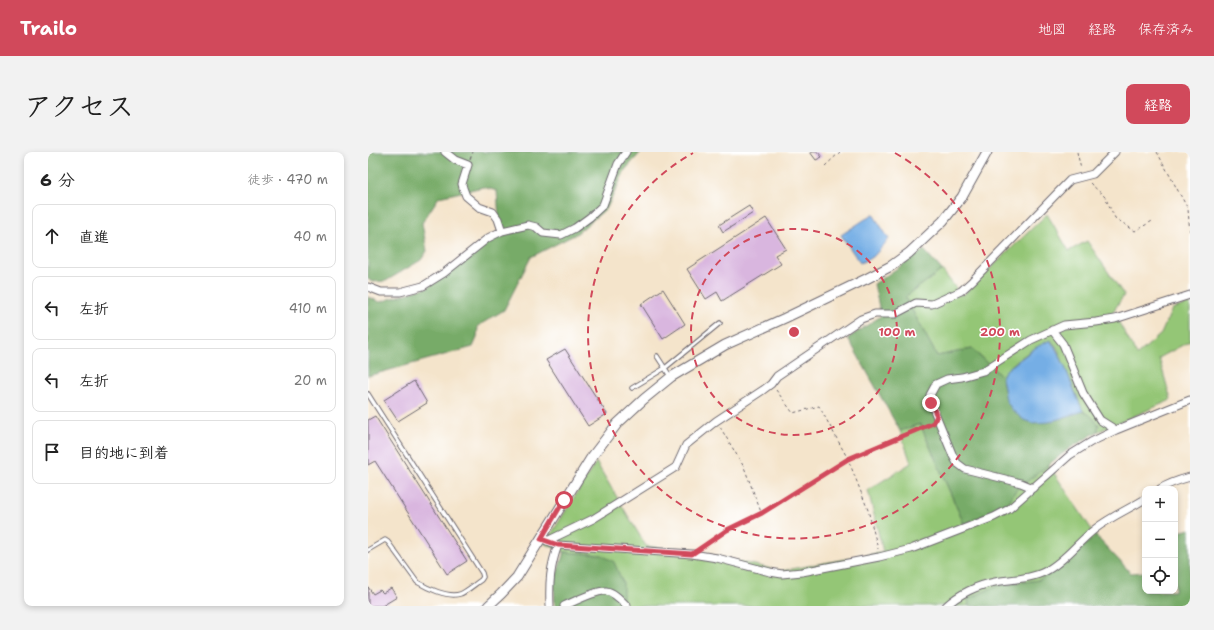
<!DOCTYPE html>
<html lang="ja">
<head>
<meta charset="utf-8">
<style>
  :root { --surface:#fff; --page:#f2f2f2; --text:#222; --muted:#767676; --line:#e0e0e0; --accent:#d1495b }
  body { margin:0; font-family:"Shantell Sans","Klee One",sans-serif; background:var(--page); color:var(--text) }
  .controls { position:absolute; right:12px; bottom:12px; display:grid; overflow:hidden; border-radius:8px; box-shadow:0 2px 6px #0003 }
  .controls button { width:36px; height:36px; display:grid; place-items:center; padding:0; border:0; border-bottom:1px solid var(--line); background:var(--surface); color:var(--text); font:20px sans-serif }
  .stop { position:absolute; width:12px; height:12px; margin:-9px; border:3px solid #d1495b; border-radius:50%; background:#fff }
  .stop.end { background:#d1495b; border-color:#fff; box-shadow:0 1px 4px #0008 }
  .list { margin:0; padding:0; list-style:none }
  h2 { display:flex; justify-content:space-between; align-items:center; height:52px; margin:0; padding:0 16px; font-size:17px }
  h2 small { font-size:13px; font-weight:400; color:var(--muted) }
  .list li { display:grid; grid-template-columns:26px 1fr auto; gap:12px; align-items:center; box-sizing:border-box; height:64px; margin:0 8px 8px; padding:0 8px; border:1px solid var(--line); border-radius:8px }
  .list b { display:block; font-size:15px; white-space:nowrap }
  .list em { font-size:13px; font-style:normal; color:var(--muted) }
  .icon { flex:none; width:22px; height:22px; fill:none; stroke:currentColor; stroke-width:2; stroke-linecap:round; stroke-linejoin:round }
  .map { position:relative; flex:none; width:822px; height:454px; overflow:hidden; border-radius:8px }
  header { display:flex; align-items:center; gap:24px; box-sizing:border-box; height:56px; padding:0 20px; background:var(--accent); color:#fff }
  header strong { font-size:19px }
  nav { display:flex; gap:22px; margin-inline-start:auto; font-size:14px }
  .intro { display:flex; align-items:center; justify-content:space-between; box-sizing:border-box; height:96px; padding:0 24px }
  h1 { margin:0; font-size:28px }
  .button { padding:10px 18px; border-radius:8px; background:var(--accent); color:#fff; font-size:14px; font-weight:700 }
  main { display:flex; gap:24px; padding:0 24px }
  aside { flex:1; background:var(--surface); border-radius:8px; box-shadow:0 2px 6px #0003 }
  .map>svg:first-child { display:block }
  .green { fill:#94c676; stroke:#5b7458 }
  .forest { fill:#77ab67; stroke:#4c6651 }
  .water { fill:#75aee5; stroke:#4c6890 }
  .building { fill:#d9b6df }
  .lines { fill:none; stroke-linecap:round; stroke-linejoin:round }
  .service-casing { stroke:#6c666d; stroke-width:5.5 }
  .minor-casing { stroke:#6c666d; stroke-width:9 }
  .tertiary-casing { stroke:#6c666d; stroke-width:11 }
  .path { stroke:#6c666d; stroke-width:1; stroke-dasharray:3 3; stroke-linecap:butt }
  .service { stroke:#fff; stroke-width:3.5 }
  .minor { stroke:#fff; stroke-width:7 }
  .tertiary { stroke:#fff; stroke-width:9 }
  .route { stroke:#d1495b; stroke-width:5 }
  .ring { fill:none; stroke:#d1495b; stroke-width:2; stroke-dasharray:7 5 }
  .centre { fill:#d1495b; stroke:#fff; stroke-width:2 }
  .ring-label { font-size:12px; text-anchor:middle; font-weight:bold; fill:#d1495b; stroke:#fff; stroke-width:3; stroke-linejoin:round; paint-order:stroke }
</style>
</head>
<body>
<header>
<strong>Trailo</strong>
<nav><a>地図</a><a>経路</a><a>保存済み</a></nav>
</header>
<div class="intro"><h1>アクセス</h1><a class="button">経路</a></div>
<main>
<aside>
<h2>6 分<small>徒歩 · 470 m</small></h2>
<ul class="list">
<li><svg class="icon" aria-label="ahead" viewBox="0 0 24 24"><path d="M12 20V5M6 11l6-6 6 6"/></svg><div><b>直進</b></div><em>40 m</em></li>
<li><svg class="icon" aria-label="left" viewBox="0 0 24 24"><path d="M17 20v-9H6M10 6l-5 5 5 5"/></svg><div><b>左折</b></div><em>410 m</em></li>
<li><svg class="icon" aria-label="left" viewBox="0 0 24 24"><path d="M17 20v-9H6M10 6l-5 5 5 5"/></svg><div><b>左折</b></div><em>20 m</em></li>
<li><svg class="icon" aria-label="arrive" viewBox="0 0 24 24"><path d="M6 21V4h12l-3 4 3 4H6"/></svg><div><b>目的地に到着</b></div></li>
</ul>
</aside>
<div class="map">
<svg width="822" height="454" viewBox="0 0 822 454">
  <rect width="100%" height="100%" fill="#fff"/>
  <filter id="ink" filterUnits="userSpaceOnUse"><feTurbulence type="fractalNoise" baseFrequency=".025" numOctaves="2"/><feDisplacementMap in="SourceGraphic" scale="8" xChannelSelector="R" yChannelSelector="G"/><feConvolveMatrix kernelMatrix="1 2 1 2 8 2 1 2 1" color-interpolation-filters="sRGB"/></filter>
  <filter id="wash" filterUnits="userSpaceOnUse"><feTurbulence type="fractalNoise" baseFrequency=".012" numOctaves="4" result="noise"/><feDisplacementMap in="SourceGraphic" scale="16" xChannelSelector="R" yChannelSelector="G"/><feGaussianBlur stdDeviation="0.9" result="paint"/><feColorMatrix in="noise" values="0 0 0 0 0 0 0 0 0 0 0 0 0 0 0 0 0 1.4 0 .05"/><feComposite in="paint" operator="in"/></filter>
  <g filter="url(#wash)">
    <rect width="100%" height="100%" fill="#f4e4cb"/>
    <path class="green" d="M679,62l22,37 18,-10 37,54 -11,17 24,43 24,-21 11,-25 18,-6v38l-31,17 12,42 -74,32 2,-7 -9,-10 -7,-4 -25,-61 -7,-10c-15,7 -42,23 -49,37l-30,-28 -35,7 -32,-59 37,-27 20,26z
      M552,272l44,100 43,-19 8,-15 33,-26 48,72 -36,31 -21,13 -43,6 -28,13 1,7h-353l7,-8 -21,-43 -38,-3 -19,-8 51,-82 50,84 56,7 79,18 102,-19 -15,-62 43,-27 -11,-32z"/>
    <path class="forest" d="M0,0h273l-16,18 -18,38 -31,26 -45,23 -27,53 -26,16 -1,12 -4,9 -105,29v-79l12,5 48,-15 72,-54 -3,-42 -14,-4 -44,10 -17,26 5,28 -6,9 -35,21 -14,1 -4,-3z
      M556,98l18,20 -37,27 32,59 35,-7 30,28 4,23 43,22 34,-11 7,4 9,10 -2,7 -27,16 -54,42 -9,15 -43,19 -44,-100 -20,7 -52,-93 33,-22 -7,-32z
      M822,377v77h-221l-1,-7 28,-13 43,-6 21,-13 36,-31 35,37 14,-1v19h30v-23l3,-1 -3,-13v-21z
      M196,400l38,3 12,7 9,21v15l-7,8h-61l-1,-23z"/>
    <path class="water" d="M505,62l16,25 -16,18 -13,6 -19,-28z
      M682,188c15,20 22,48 33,71l-34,11 -17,1 -8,-3 -12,-10 -6,-10 -4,-23 3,-6 30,-23z"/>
    <g id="blocks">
      <path class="building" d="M442,0h8l4,5 -6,3z
        M381,54l4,7 -30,19 -4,-7z
        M398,66l20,31 -11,6 6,9 -59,37 -5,-9 -11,7 -19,-30z
        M295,137l22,35 -22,15 -22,-35z
        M197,197l42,65 -19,12 -42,-66z
        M46,229l13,22 -29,18 -14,-21z
        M7,264l92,145 -20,13 -72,-113 -7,4v-45z
        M0,435l5,7 7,-4 3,3 8,-5 6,9 -15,9h-14z"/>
    </g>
  </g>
  <g filter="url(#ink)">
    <use href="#blocks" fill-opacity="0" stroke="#6c666d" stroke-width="1"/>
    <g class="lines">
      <defs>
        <path id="service" d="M289,204l13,20
          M264,236l33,-20 55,-45
          M0,242l114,179 1,4 -2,3c-6,4 -15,12 -21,14 -12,4 -33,-6 -43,-12l-29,-40 -3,-2 -17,10"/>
        <path id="minor" d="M77,0l10,8 13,5 -6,19 1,4 3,8 13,11 14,5 5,7 4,12
          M0,135l13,5h19l23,-6 21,-13 44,-35 14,-7 26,-6 8,2 7,6 18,2 14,-7 15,-11 13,-12 15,-41 8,-12
          M684,178l11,14 20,49 17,27 16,10
          M665,336l-12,-5 -56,-14 -8,-6 -4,-7 -22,-53 -1,-8 6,-11 11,-5 15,-2 21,-6 48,-31 33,-15 32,-3 19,-3 75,-24
          M792,337c9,-6 19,-9 30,-12
          M177,388l13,5 134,9 25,4 53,14 12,2 20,-2 77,-15 32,-8 83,-32 15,-8 61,-54 21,-13 25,-12 74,-30
          M179,389l46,-22 83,-52 10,-22 30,-24 47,-31 8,-6 6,-8 84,-57 14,-5h20l21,-11 16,1 29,-13 11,-10 98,-101 23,-6 22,-22
          M182,454c-1,-23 0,-39 8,-61
          M196,454c9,-4 32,-16 42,-15 8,1 15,9 21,15
          M578,454c13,-12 32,-21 49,-24 17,-3 36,-3 51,-11 19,-10 32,-29 49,-42 15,-12 34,-20 50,-30"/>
        <path id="tertiary" d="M120,454l13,-12 16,-17 74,-119 26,-34 27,-25 27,-22 54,-32 60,-27 81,-39 25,-13 18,-13 34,-32 19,-24 25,-45"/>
      </defs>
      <use href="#service" class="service-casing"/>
      <use href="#minor" class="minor-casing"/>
      <use href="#tertiary" class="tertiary-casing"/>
      <path class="path" d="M709,0l4,17
        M789,0l31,57 2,25
        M102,7l3,-7
        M457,14l15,-14
        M722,31l15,14 10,21 20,13 19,-11
        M408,238l17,23 26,-7 29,53 20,51 10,39
        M352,275l24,40 17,45
        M333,396l26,-18 35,-17 86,-54 84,-36"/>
      <use href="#service" class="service"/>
      <use href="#minor" class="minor"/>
      <use href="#tertiary" class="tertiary"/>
    </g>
  </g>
  <g class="lines" filter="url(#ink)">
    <path class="route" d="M196,348l-23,39 17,6 134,9 35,-24 35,-17 86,-54 85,-36 4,-7 -6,-13"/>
  </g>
  <g class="ring">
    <circle cx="426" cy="180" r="103"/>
    <path d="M527 1A206 206 0 1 1 325 1"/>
  </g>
  <circle cx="426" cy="180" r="6" class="centre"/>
  <g class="ring-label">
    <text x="529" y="184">100 m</text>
    <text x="632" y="184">200 m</text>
  </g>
</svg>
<div class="controls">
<button>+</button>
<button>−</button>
<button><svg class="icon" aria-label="locate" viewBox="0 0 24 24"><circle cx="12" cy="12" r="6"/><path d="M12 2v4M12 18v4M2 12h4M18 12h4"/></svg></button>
</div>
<div class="stop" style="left:196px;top:348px"></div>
<div class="stop end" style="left:563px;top:251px"></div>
</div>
</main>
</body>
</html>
